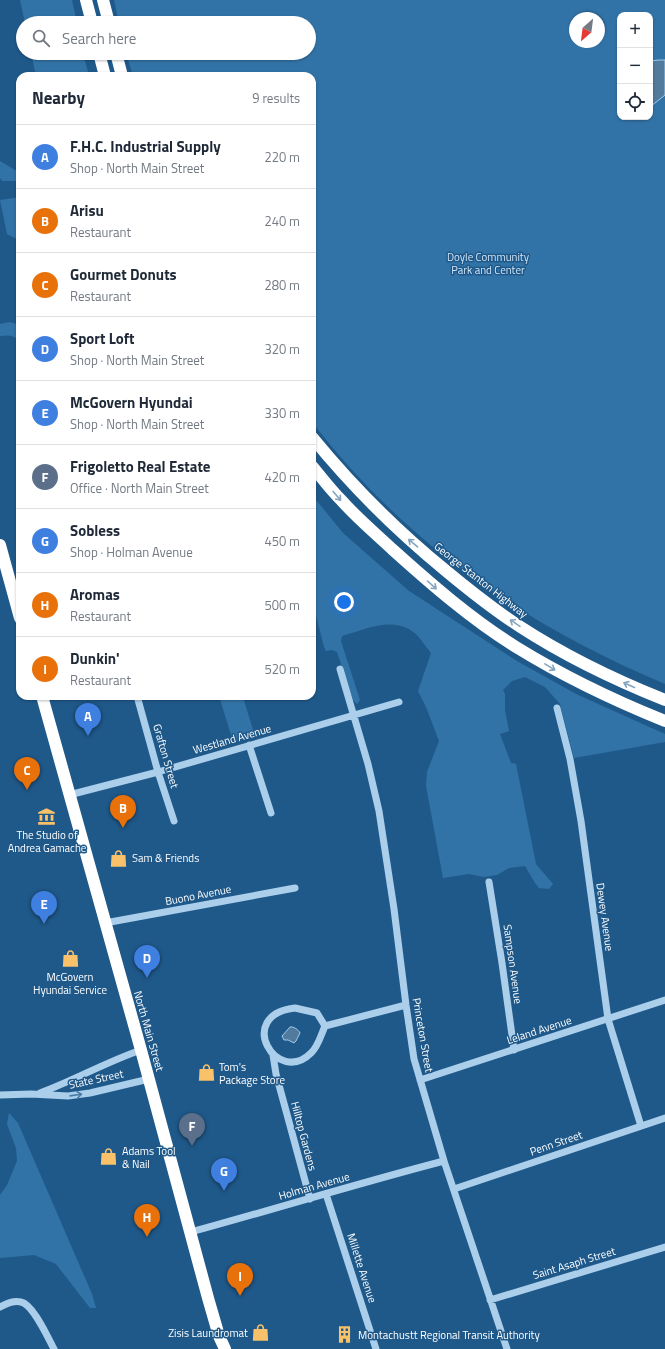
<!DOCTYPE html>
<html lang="en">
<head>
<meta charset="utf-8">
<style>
  :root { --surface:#fff; --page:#f2f2f3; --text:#1f2937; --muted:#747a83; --line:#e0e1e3; --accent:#0f766e }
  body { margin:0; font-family:"Titillium Web",sans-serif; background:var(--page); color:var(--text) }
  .controls { position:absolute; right:12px; top:12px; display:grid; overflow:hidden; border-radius:8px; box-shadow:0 1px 3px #0004 }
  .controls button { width:36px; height:36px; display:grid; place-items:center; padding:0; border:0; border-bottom:1px solid var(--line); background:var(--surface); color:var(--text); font:20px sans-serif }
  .compass { position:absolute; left:569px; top:12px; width:36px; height:36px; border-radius:50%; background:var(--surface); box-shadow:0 1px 3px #0004; rotate:208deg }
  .you { position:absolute; left:344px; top:602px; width:14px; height:14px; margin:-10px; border:3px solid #fff; border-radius:50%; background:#1a73e8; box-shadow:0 0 0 6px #1a73e833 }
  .badge { display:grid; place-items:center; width:26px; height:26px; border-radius:50%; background:var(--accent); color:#fff; font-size:13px; font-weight:700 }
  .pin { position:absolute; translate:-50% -33px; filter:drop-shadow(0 1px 2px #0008) }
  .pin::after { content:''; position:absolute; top:21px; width:14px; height:12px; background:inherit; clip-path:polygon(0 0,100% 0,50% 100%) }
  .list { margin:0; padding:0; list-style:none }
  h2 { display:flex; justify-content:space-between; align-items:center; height:52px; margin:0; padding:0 16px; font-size:17px }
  h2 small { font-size:13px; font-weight:400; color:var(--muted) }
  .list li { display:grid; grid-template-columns:26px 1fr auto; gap:12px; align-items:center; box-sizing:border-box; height:64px; padding:0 16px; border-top:1px solid var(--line) }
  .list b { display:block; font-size:15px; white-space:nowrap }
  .list p { margin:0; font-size:13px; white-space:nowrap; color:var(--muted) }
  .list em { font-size:13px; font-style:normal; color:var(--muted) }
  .icon { flex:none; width:22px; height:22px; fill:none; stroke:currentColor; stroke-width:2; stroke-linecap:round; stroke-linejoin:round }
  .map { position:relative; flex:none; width:665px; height:1349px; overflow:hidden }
  .search { position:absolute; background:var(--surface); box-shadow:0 1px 3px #0004; left:16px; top:16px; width:300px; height:44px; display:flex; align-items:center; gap:10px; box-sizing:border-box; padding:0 14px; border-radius:22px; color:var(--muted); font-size:15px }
  .panel { position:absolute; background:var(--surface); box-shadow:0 1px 3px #0004; left:16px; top:72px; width:300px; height:628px; border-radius:12px }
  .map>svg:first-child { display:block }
  .green { fill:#3273a7; fill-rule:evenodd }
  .water { fill:#527a9d; stroke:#9ecbed }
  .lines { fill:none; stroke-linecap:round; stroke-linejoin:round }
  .minor { stroke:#abceeb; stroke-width:7 }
  .highway { stroke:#fff; stroke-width:12 }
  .oneway { stroke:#84a4bf }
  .oneway2 { stroke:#497ca7 }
  .labels { text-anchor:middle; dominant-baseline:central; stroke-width:3; stroke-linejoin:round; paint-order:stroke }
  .park-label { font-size:11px; fill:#d0e6f8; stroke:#1f598a }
  .street-label { font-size:11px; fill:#fff; stroke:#1f598a }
  .poi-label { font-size:11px; fill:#fff; stroke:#1f598a; text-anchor:start }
</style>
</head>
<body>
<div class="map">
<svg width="665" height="1349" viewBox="0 0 665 1349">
  <rect width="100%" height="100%" fill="#1f598a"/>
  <path class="green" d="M20,0h52l5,23h-52z
    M114,0h551v684c-140,-59 -260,-141 -353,-262v-346h-179l-7,-23h183v-30h-190zM620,15h30v102h-30zM575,18h24v24h-24z
    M31,53h52l6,23h-53z
    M0,161l20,12v9l-7,-1h-11l-2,-3z
    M20,197v44l-13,-7 -7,-34z
    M10,322l10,3v16c-7,-6 -11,-6 -20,-5v-12z
    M312,495l31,38 66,58 108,70 59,33 89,40v8l-91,16 -14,-54 -15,-17 -20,-10 -13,4 -9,9 2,4v16l4,21 -9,3 11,29 5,1 20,100 17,20 -4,5 -10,-1 -4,-5 -10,-17 -16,2 -12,7 -13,2 -15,-3 -26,4 -17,-92 1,-14 12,-31 -13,-34 -8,-16 13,-38c-5,-6 -10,-14 -15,-19 -22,-19 -50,-5 -74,2l-1,5 19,59 -3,4 -4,-4 -16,-48 -5,-2 -6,1 -2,-4 -12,-47z
    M219,696h24l2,8 9,29 -1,4 -18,5 -3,-4z
    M9,1113l9,10 74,171 4,14h-6l-34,-44 -22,-9 -34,3v-63l7,-10 10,-24 -1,-13 -9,-24z"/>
  <path class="water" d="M659,60h6v35l-15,12v-7l3,-4 -3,-2v-33z
    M290,1027c3,-1 9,3 10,6l-4,8 -2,2 -6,-3h-4l-2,-4z"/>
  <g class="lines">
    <path class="minor" d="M340,669l28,95 11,47 15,98 12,96 8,54 30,102 63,188
      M137,696l21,76 16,49
      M557,708l13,51 11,62 27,198 33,107
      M249,745l22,68
      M69,795l89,-23 241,-70
      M489,882l13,81 12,87
      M105,923l190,-35
      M295,1008l22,5 8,13c-4,9 -7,21 -14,27 -34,34 -77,-38 -16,-45z
      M325,1026l81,-21
      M273,1055l3,19 34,125
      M420,1080l245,-80
      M40,1093c35,-13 66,-31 101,-43
      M0,1095l31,-1 37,2 22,-3 59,-14
      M454,1189l211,-71
      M326,1194l50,155
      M191,1232c84,-23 168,-49 253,-71
      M490,1300l175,-53
      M0,1307c6,-3 13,-7 21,-5 12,2 27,36 33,47"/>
    <path class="highway" d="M86,0l6,23
      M103,0l6,23
      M99,53l6,23
      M116,53l6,23
      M312,437c40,49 84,93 133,133 24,20 48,39 74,56 46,30 96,54 146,74
      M312,466c10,12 19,24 30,35 15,17 33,32 50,48 39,35 79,70 124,98 47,29 97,53 149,74
      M0,545l20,73
      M42,696l99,354 67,248 11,38 6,13"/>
  </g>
  <defs><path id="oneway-shaft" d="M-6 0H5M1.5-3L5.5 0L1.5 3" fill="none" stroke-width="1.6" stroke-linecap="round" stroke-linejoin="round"/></defs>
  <g class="oneway">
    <use href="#oneway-shaft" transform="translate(337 496) rotate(50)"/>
    <use href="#oneway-shaft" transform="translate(413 543) rotate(-140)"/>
    <use href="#oneway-shaft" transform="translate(432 585) rotate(42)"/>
    <use href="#oneway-shaft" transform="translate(515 623) rotate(-146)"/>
    <use href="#oneway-shaft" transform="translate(550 667) rotate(31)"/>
    <use href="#oneway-shaft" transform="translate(629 685) rotate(-156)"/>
  </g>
  <use class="oneway2" href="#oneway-shaft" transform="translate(76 1095) rotate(-8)"/>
  <defs>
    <symbol id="museum-bare" viewBox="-9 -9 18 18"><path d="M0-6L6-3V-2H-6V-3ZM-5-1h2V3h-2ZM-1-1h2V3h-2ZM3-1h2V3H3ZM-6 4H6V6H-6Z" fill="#f9c16a" stroke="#1f598a" stroke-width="2.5" paint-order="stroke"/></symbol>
    <symbol id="shop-bare" viewBox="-9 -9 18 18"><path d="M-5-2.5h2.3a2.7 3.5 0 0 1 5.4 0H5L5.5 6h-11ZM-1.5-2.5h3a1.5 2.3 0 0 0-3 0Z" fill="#f9c16a" stroke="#1f598a" stroke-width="2.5" paint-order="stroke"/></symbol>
    <symbol id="building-bare" viewBox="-9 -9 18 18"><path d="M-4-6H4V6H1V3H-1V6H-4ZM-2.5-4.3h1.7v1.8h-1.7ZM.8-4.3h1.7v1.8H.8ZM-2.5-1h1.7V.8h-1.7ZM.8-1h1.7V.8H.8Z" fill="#f9c16a" stroke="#1f598a" stroke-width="2.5" paint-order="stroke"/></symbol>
  </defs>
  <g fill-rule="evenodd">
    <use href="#museum-bare" x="34" y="804" width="25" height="25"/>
    <use href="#shop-bare" x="106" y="846" width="25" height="25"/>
    <use href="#shop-bare" x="58" y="946" width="25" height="25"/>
    <use href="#shop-bare" x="194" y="1060" width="25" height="25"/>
    <use href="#shop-bare" x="96" y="1144" width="25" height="25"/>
    <use href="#shop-bare" x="248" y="1320" width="25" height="25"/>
    <use href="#building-bare" x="332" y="1322" width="25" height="25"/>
  </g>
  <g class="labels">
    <g class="park-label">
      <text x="488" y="257">Doyle Community<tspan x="488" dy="13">Park and Center</tspan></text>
    </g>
    <g class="street-label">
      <text transform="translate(481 580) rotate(38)">George Stanton Highway</text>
      <text transform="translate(232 739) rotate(-16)">Westland Avenue</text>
      <text transform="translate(166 756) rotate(74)">Grafton Street</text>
      <text transform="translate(198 895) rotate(-11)">Buono Avenue</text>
      <text transform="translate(605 917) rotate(82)">Dewey Avenue</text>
      <text transform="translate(513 964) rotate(82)">Sampson Avenue</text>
      <text transform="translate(539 1030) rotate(-18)">Leland Avenue</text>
      <text transform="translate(149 1031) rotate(74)">North Main Street</text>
      <text transform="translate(423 1035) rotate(80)">Princeton Street</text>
      <text transform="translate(96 1079) rotate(-12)">State Street</text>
      <text transform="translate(304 1136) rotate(75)">Hilltop Gardens</text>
      <text transform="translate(556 1143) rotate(-19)">Penn Street</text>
      <text transform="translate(314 1186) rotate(-16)">Holman Avenue</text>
      <text transform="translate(574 1263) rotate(-17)">Saint Asaph Street</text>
      <text transform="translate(362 1268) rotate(72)">Millette Avenue</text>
    </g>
    <g class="poi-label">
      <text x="47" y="835" text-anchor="middle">The Studio of<tspan x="47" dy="13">Andrea Gamache</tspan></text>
      <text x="132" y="858">Sam &amp; Friends</text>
      <text x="70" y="977" text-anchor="middle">McGovern<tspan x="70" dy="13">Hyundai Service</tspan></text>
      <text x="219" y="1067">Tom's<tspan x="219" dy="13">Package Store</tspan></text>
      <text x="122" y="1151">Adams Tool<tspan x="122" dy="13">&amp; Nail</tspan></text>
      <text x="248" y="1333" text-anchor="end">Zisis Laundromat</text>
      <text x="358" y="1335">Montachustt Regional Transit Authority</text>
    </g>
  </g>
</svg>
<div class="controls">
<button>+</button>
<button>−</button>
<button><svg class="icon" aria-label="locate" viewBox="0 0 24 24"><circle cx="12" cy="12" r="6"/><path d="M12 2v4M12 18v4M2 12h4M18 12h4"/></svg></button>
</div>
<svg class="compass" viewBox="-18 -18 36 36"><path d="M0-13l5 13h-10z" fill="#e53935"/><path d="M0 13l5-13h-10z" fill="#747a83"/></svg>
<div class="you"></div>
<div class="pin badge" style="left:88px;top:736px;background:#3f7fe0">A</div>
<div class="pin badge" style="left:123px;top:828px;background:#e8710a">B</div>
<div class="pin badge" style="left:27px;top:790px;background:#e8710a">C</div>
<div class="pin badge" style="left:147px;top:978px;background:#3f7fe0">D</div>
<div class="pin badge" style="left:44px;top:924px;background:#3f7fe0">E</div>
<div class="pin badge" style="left:192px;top:1146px;background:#5c6f8a">F</div>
<div class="pin badge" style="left:224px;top:1191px;background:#3f7fe0">G</div>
<div class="pin badge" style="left:147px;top:1237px;background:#e8710a">H</div>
<div class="pin badge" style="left:240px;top:1296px;background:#e8710a">I</div>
<div class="search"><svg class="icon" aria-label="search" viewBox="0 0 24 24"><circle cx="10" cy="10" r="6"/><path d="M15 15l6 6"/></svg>Search here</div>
<section class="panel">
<h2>Nearby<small>9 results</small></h2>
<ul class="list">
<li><span class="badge" style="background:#3f7fe0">A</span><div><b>F.H.C. Industrial Supply</b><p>Shop · North Main Street</p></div><em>220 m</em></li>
<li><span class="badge" style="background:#e8710a">B</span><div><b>Arisu</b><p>Restaurant</p></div><em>240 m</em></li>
<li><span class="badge" style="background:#e8710a">C</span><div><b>Gourmet Donuts</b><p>Restaurant</p></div><em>280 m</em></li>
<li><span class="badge" style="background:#3f7fe0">D</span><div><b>Sport Loft</b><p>Shop · North Main Street</p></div><em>320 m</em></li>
<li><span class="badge" style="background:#3f7fe0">E</span><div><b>McGovern Hyundai</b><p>Shop · North Main Street</p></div><em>330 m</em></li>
<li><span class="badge" style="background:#5c6f8a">F</span><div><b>Frigoletto Real Estate</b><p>Office · North Main Street</p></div><em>420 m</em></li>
<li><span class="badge" style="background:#3f7fe0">G</span><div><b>Sobless</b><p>Shop · Holman Avenue</p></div><em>450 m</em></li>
<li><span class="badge" style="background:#e8710a">H</span><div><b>Aromas</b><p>Restaurant</p></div><em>500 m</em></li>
<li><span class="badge" style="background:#e8710a">I</span><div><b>Dunkin'</b><p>Restaurant</p></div><em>520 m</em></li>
</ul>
</section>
</div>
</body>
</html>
